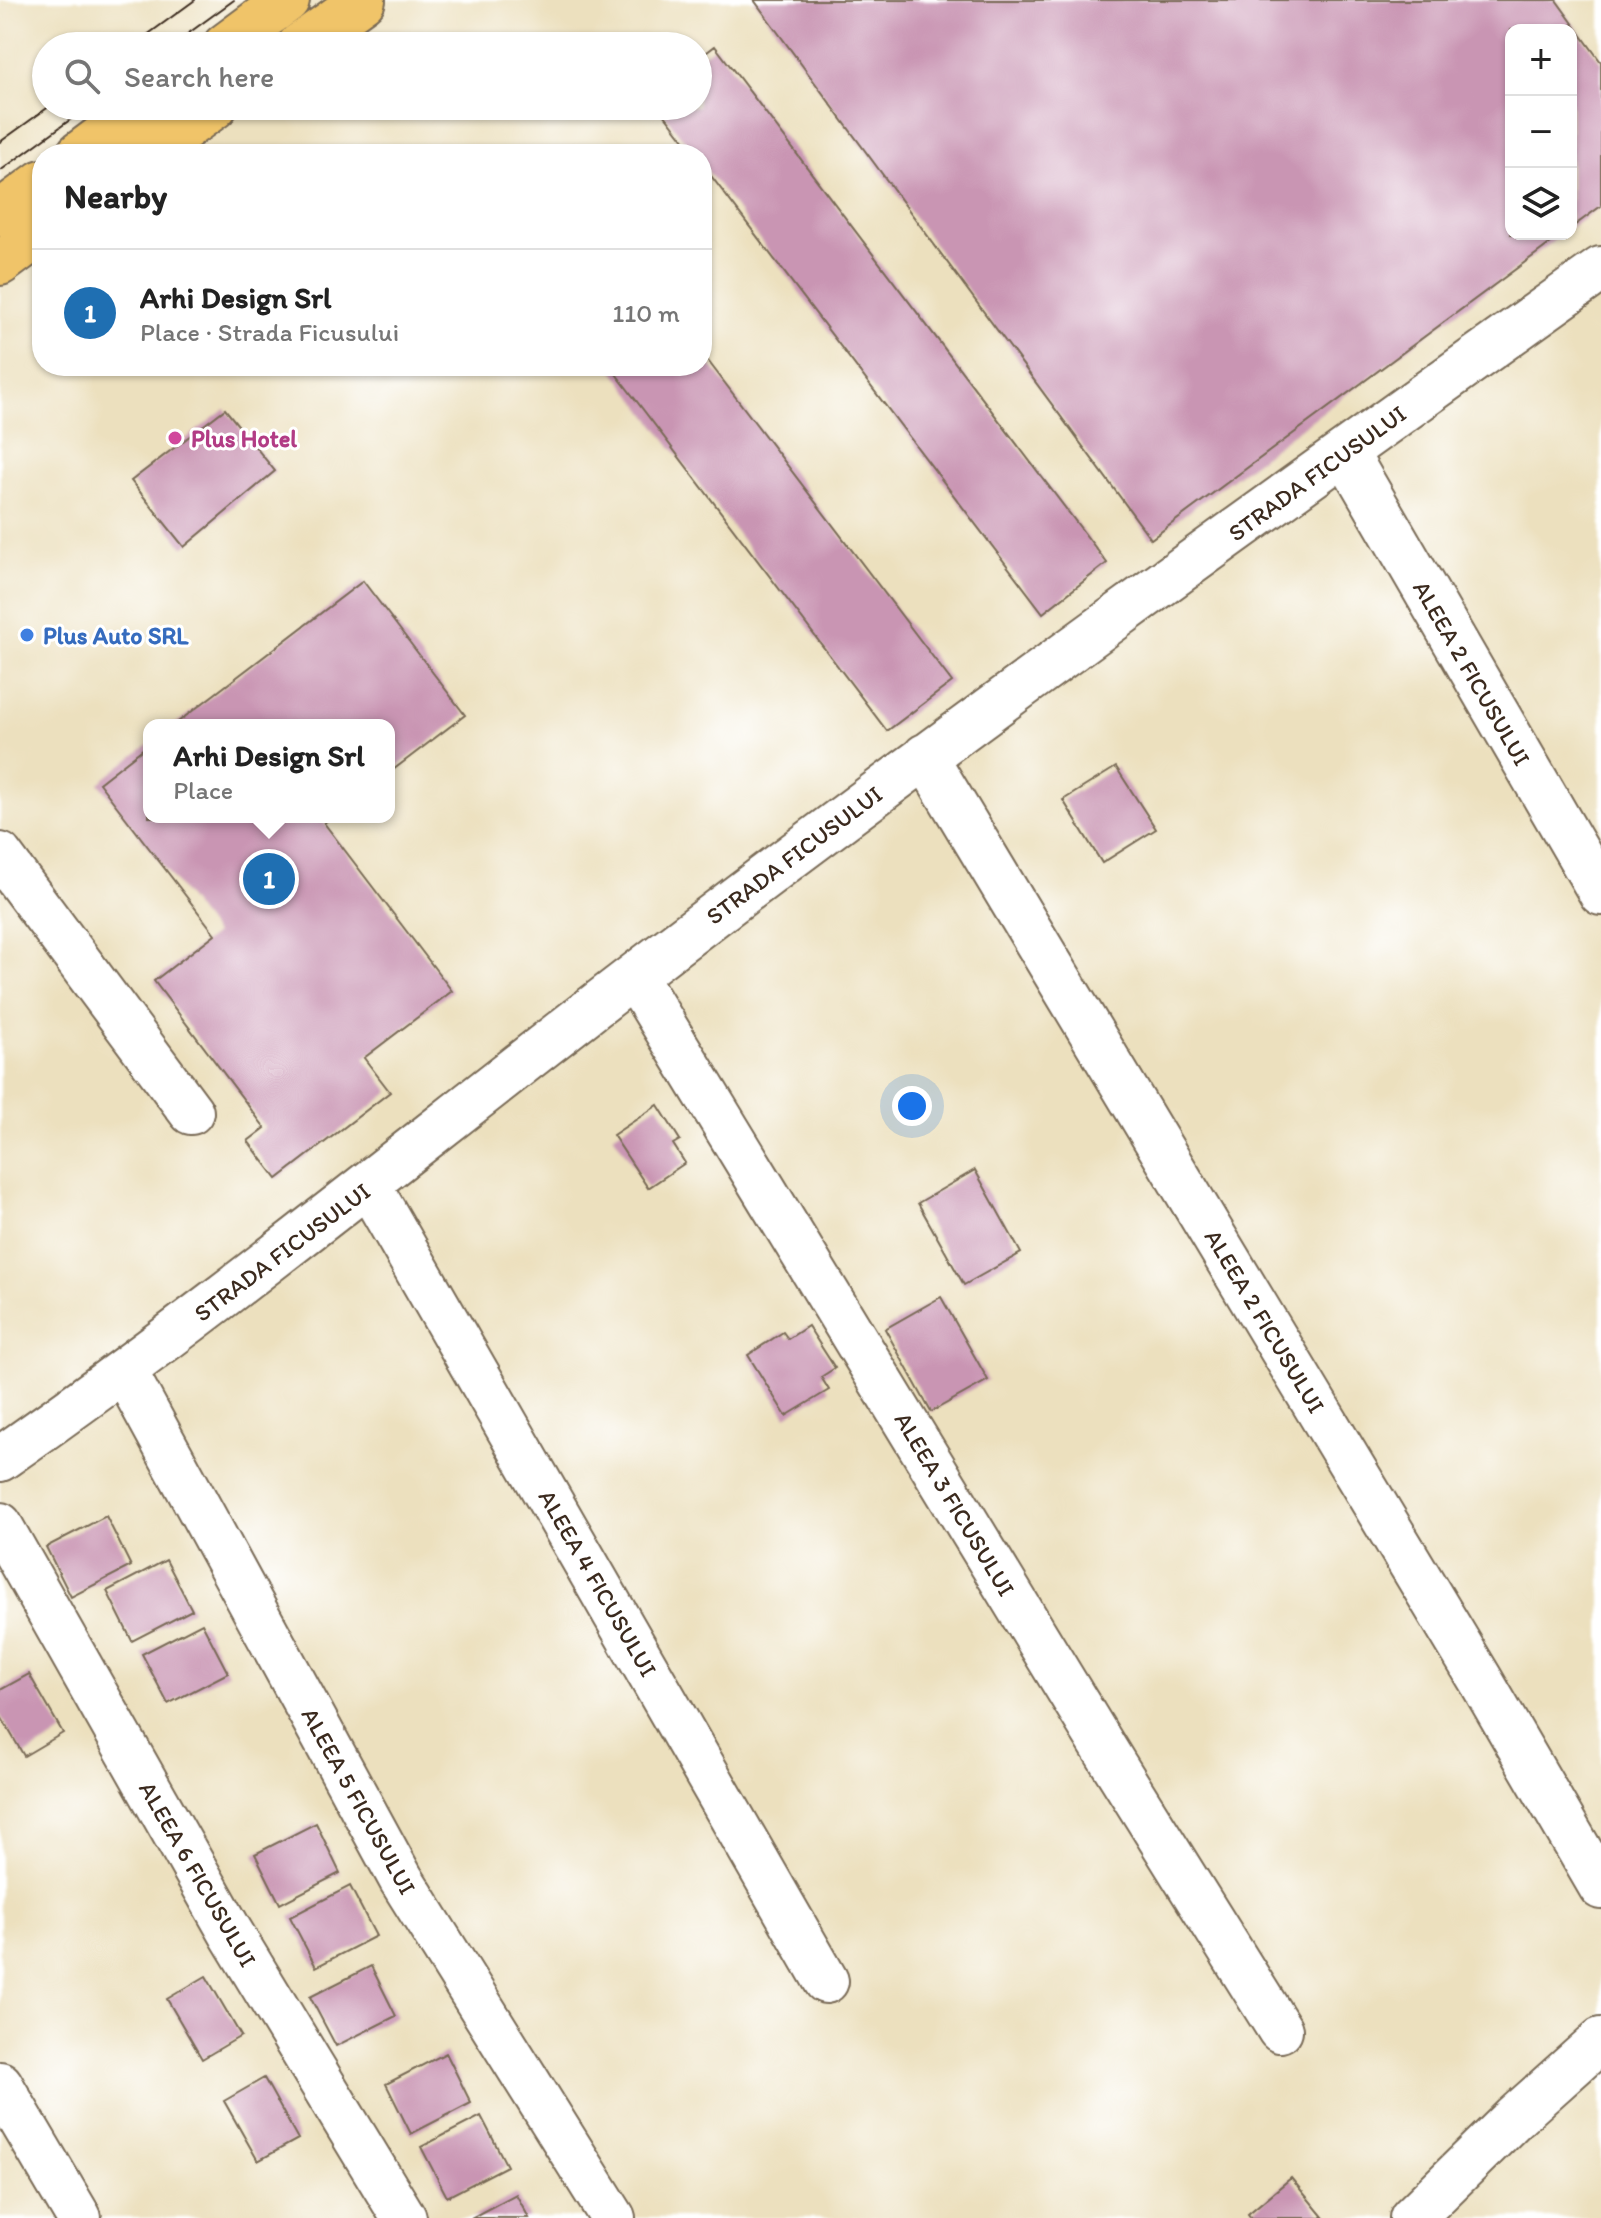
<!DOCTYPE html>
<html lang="en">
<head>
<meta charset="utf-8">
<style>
  :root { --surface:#fff; --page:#f2f2f2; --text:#222; --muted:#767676; --line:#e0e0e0; --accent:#1f6fb2 }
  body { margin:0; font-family:Itim,sans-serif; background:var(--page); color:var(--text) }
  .controls { position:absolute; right:24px; top:24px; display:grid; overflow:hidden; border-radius:16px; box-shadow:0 2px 6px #0004 }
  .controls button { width:72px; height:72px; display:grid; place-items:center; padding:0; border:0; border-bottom:2px solid var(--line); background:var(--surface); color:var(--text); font:40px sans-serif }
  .you { position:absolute; left:912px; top:1106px; width:28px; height:28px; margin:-20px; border:6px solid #fff; border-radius:50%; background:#1a73e8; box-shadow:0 0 0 12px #1a73e833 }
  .badge { display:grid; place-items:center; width:52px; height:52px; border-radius:50%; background:var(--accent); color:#fff; font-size:26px; font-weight:700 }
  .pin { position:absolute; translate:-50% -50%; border:4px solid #fff; box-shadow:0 2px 8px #0006 }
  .popup { position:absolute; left:143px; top:719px; width:252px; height:104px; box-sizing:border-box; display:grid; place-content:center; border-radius:16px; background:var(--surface); filter:drop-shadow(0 2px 6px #0005); font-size:26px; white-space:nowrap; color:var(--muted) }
  .popup b { font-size:30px; color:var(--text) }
  .popup::after { content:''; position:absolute; left:50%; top:100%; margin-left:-16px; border:16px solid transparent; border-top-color:var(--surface) }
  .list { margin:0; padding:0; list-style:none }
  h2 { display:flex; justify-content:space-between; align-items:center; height:104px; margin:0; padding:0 32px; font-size:34px }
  h2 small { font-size:26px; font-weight:400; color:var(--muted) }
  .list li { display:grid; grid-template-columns:52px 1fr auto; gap:24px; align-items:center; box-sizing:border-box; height:128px; padding:0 32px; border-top:2px solid var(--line) }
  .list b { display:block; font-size:30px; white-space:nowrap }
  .list p { margin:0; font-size:26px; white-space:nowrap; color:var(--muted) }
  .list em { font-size:26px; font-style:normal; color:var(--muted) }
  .icon { flex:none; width:44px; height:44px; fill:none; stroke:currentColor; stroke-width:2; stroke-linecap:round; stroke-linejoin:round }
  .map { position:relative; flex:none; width:1601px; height:2218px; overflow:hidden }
  .search { position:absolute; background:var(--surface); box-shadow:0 2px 6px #0004; left:32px; top:32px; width:680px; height:88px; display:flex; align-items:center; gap:20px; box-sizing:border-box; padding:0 28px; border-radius:44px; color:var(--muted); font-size:30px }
  .panel { position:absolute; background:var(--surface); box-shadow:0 2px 6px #0004; left:32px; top:144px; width:680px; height:232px; border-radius:32px }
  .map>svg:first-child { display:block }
  .building { fill:#c995b3 }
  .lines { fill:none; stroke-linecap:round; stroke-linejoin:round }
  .minor-casing { stroke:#796a56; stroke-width:48 }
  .major-casing { stroke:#796a56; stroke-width:48 }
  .minor { stroke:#fff; stroke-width:44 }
  .major { stroke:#f0c469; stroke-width:44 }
  .tram { stroke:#3b2a1e; stroke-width:2 }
  .hotel-dot { fill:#d1479c; stroke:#fff; stroke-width:3 }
  .shop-dot { fill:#3f7fe0; stroke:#fff; stroke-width:3 }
  .labels { text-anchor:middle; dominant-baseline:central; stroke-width:6; stroke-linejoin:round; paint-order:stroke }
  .hotel-label { font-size:24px; font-weight:bold; fill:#b23c85; stroke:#fff; text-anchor:start }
  .street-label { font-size:24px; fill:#3b2a1e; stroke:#fff }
  .shop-label { font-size:24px; font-weight:bold; fill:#366cbe; stroke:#fff; text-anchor:start }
</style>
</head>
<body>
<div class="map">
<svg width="1601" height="2218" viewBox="0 0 1601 2218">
  <rect width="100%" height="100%" fill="#fff"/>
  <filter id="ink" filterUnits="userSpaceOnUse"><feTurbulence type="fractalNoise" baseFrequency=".0125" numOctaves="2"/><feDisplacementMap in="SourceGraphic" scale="16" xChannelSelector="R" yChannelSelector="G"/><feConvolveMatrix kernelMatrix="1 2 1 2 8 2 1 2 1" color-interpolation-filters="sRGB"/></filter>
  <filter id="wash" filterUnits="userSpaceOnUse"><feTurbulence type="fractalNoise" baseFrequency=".006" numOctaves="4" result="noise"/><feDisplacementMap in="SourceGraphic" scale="32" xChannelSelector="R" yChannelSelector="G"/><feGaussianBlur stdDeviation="1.8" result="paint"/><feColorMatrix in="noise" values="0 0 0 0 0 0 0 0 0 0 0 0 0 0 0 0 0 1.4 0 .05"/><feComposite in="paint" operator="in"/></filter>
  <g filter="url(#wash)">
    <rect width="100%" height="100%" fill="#ece0be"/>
    <g id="blocks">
      <path class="building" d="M754,0h802l45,62v144l-30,22v-198h-60v204h52l-412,305z
        M715,46l392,517 -64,50 -341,-449v-10h-7l-37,-48h40v-47z
        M702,353l250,329 -65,49 -277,-365h92z
        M225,409l50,62 -91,76 -53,-66z
        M363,581l102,134 -76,58v-48h-215z
        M149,744v73h183l-8,6 128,168 -88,67 26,34 -113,87 -29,-38 17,-13 -111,-147 61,-47 -116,-151z
        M1116,767l40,62 -54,34 -39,-63z
        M658,1105l22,35 -7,4 12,19 -37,25 -35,-53z
        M975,1170l46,83 -57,32 -46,-82z
        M941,1297l47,83 -57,32 -46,-83z
        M808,1326l27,42 -14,9 8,13 -43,26 -38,-61 35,-23 5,7z
        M106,1516l25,50 -60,31 -25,-50z
        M166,1560l26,50 -60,31 -25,-50z
        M202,1623l26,50 -60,31 -26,-50z
        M29,1674l34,59 -39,23 -24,-41v-25z
        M316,1823l24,50 -60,31 -25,-50z
        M350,1886l26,50 -60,31 -26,-50z
        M371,1966l25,50 -60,30 -26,-49z
        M206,1976l35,60 -39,23 -35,-60z
        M446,2053l25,50 -60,31 -25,-50z
        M264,2078l34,61 -40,22 -34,-60z
        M481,2116l26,50 -60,31 -26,-50z
        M1291,2178l33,40h-73l-3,-4z
        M516,2194l13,24h-58z"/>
    </g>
  </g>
  <g filter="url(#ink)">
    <use href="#blocks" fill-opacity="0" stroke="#796a56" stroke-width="2"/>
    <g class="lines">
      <defs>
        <path id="minor" d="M1345,452l256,441
          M925,756l555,923 121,208
          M0,855l191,257
          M634,976l481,790 165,264
          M369,1186l457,795
          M125,1372l276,507 212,339
          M0,1459c220,-153 425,-323 638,-486 316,-242 639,-473 963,-704
          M0,1525l231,408 173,285
          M0,2084l79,134
          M1412,2218l102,-100 87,-78"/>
        <path id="major" d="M225,46l62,-46
          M299,46l64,-46
          M79,154l64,-48
          M148,154l67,-48
          M0,213l42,-31
          M0,263l42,-31"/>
      </defs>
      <use href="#minor" class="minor-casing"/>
      <use href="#major" class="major-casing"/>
      <use href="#minor" class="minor"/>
      <use href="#major" class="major"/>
      <path class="tram" d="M132,46l63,-46
        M171,46l63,-46
        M0,142l50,-36
        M0,171l89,-65"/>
    </g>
  </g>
  <circle class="hotel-dot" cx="175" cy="438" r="8"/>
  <circle class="shop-dot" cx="27" cy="635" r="8"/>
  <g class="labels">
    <g class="hotel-label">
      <text x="191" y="438">Plus Hotel</text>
    </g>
    <g class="street-label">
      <text transform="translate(1317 473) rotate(-36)">STRADA FICUSULUI</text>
      <text transform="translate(1472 673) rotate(60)">ALEEA 2 FICUSULUI</text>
      <text transform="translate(794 855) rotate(-37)">STRADA FICUSULUI</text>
      <text transform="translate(282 1252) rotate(-37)">STRADA FICUSULUI</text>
      <text transform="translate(1265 1321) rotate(59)">ALEEA 2 FICUSULUI</text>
      <text transform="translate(955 1504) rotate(59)">ALEEA 3 FICUSULUI</text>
      <text transform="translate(598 1583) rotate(60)">ALEEA 4 FICUSULUI</text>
      <text transform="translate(359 1801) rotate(61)">ALEEA 5 FICUSULUI</text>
      <text transform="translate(198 1874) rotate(60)">ALEEA 6 FICUSULUI</text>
    </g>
    <g class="shop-label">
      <text x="43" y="635">Plus Auto SRL</text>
    </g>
  </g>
</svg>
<div class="controls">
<button>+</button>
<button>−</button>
<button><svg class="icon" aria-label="layers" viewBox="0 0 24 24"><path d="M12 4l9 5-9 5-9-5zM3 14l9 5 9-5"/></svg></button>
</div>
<div class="you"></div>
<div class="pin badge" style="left:269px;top:879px">1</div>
<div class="popup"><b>Arhi Design Srl</b>Place</div>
<div class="search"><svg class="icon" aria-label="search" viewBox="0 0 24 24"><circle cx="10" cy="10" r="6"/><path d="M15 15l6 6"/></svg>Search here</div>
<section class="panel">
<h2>Nearby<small></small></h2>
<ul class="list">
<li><span class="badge">1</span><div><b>Arhi Design Srl</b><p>Place · Strada Ficusului</p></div><em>110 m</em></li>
</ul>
</section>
</div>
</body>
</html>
